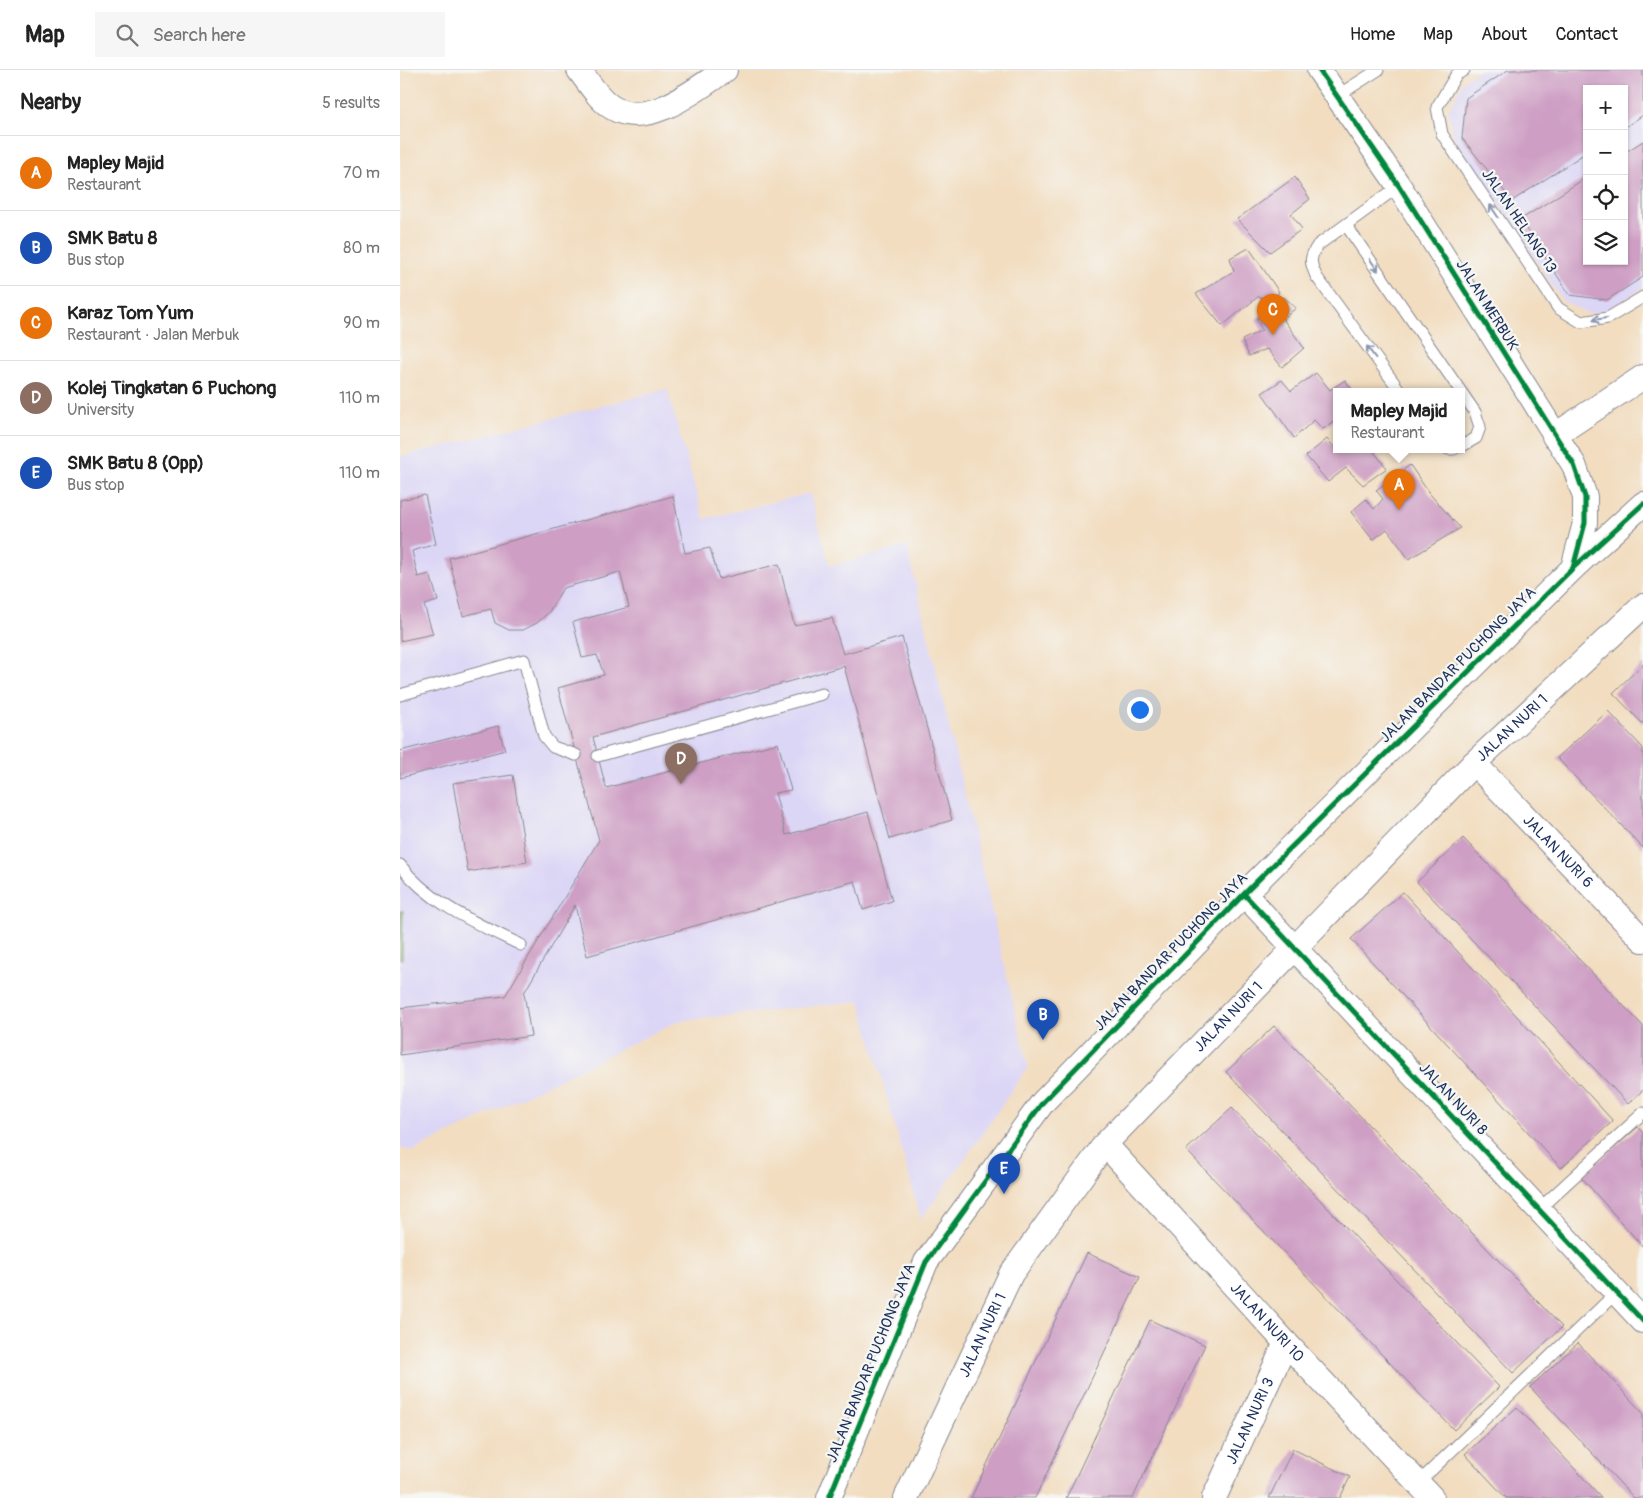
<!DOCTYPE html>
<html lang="en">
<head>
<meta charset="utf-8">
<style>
  :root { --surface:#fff; --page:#f6f6f6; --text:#222; --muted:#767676; --line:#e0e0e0; --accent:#111827 }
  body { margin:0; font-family:Pangolin,sans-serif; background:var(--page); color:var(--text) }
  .controls { position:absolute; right:15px; top:15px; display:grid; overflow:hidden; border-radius:0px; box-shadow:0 1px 4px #0004 }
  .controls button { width:45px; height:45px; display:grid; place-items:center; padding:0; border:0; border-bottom:1px solid var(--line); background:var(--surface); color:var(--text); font:25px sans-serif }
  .you { position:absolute; left:739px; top:639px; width:18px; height:18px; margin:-12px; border:4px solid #fff; border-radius:50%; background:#1a73e8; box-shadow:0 0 0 8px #1a73e833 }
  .badge { display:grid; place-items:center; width:32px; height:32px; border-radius:50%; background:var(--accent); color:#fff; font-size:16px; font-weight:700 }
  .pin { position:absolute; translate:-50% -41px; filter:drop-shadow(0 1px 2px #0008) }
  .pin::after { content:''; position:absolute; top:26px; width:18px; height:15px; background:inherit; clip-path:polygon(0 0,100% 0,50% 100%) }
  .popup { position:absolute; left:933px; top:318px; width:132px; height:65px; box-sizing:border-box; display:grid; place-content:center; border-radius:0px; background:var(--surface); filter:drop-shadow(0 1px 4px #0005); font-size:16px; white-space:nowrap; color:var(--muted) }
  .popup b { font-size:19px; color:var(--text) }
  .popup::after { content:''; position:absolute; left:50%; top:100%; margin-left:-10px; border:10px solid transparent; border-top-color:var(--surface) }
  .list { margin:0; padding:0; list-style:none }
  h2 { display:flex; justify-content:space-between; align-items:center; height:65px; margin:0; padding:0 20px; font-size:21px }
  h2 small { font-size:16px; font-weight:400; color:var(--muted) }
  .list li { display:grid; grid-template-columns:32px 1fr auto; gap:15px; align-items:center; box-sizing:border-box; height:75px; padding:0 20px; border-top:1px solid var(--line) }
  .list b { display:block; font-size:19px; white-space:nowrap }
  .list p { margin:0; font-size:16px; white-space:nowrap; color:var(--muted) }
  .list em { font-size:16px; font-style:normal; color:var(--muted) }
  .icon { flex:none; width:28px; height:28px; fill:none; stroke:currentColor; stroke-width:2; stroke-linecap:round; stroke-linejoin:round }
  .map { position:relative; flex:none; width:1243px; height:1428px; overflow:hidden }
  header { display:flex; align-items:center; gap:30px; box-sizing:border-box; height:70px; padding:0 25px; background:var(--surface); border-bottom:1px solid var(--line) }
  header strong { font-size:24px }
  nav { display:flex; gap:28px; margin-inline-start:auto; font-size:18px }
  .search { width:350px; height:45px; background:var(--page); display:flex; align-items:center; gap:12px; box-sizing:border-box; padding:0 18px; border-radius:0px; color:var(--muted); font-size:19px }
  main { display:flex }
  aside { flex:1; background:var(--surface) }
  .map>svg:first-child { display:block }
  .built { fill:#dcd6f6; fill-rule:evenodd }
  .green { fill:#abce77; stroke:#637e6a }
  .building { fill:#ce9ec4 }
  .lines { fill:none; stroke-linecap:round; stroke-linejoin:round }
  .lane-casing { stroke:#86868f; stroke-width:13 }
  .street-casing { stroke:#86868f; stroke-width:26 }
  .lane { stroke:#fff; stroke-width:11 }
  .street { stroke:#fff; stroke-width:24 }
  .cycleway-casing { stroke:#f6f6f2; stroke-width:8 }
  .cycleway { stroke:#00873e; stroke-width:5 }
  .oneway { stroke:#8d97ae }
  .labels { text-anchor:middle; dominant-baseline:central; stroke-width:4.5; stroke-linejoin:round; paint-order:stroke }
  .street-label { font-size:15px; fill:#1b2f5e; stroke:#f6f6f2 }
</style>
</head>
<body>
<header>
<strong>Map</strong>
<div class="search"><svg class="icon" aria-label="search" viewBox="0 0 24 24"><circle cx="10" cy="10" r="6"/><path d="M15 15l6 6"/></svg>Search here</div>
<nav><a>Home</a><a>Map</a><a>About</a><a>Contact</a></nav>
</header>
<main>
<aside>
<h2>Nearby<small>5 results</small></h2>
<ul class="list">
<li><span class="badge" style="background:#e8710a">A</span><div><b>Mapley Majid</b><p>Restaurant</p></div><em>70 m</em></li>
<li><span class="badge" style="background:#1a4fb4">B</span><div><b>SMK Batu 8</b><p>Bus stop</p></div><em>80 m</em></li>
<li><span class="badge" style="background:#e8710a">C</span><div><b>Karaz Tom Yum</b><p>Restaurant · Jalan Merbuk</p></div><em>90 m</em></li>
<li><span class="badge" style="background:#8d6e63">D</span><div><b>Kolej Tingkatan 6 Puchong</b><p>University</p></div><em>110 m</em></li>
<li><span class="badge" style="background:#1a4fb4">E</span><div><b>SMK Batu 8 (Opp)</b><p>Bus stop</p></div><em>110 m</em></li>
</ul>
</aside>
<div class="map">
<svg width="1243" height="1428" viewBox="0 0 1243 1428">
  <rect width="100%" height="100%" fill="#f6f6f2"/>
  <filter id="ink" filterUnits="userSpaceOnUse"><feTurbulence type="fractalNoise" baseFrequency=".02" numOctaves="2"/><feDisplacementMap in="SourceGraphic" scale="10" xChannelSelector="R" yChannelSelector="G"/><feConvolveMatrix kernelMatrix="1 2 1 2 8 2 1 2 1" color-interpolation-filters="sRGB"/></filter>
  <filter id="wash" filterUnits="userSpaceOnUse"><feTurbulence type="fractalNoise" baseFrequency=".0096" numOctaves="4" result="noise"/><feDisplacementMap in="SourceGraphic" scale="20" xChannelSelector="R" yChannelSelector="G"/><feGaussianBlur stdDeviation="1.12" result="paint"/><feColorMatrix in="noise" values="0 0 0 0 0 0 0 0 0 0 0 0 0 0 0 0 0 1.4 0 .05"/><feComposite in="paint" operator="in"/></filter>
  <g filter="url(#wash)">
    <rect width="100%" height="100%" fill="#f2ddc0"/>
    <path class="built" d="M1079,0h164v218l-38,23 -18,3 -25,-14 -109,-164 -5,-25 16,-31zM1187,19h37v172h-37z
      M267,319l37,130 106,-26 20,73 77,-20 121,521 -64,93 -43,59 -61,-218 -182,20 -265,130 -13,-3v-691z"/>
    <path class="green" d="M0,841h3l-1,48h-2z"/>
    <g id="blocks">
      <path class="building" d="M1108,0h135v45l-19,13v-39h-37v63l-75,49 -50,-63 4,-40z
        M1243,71v136l-36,23 -37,-5 -50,-75 67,-43v84h37v-108z
        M895,107l15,22 -19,15 11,15 -32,23 -33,-33z
        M849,178l30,44 -9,12 -11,-8 -37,30 -26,-32 38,-23 -4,-13z
        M884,227l12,11 -13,11 21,29 -22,19 -15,-18 -18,7 -7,-16 20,-10 -6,-11z
        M916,303l14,17 15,-10 8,11h-17v28l-13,10 -9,-9 -20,18 -32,-45 20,-13 9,11z
        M927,369l9,10h43l-5,3 13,16 -24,17 -17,-17 -18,14 -22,-26z
        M1010,395l19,28 31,35 -51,31 -22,-30 -14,11 -22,-28 15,-13 8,10 9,-10 -7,-9z
        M25,425l11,49 -24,7 6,26 12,-3 8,27 -14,4 9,29 -33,7v-141z
        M273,426l12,57 25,-5 9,31 60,-15 15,61 38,-7 11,36 59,-17 50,183 -62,19 -46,-173 -251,71 13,51 172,-45 13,47 -16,3 11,42 82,-23 24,89 -29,9 -8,-29 -268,75 -12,-51 -51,88 7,43 -131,19v-47l105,-12 94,-156 -41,-152 46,-13 -7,-20 -15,3 -9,-36 56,-15 -9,-35 -57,16 -14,24 -12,11 -14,7h-14l-14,-7 -4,-14 -28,7 -14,-58z
        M1243,594v60l-30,-31z
        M1208,641l35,37v100l-86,-90z
        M98,656l7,24 -105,28v-27z
        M113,705l14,87 -59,10 -15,-89z
        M1063,768l180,188v64l-15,14 -211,-222z
        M1003,822l210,229 -52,47 -210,-229z
        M874,956l288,301 -49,46 -287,-301z
        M832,1038l267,279 -45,43 -268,-280z
        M1238,1057l5,6v114l-62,-70z
        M687,1183l53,24 -105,221h-64z
        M750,1250l55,25 -72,153h-67z
        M1178,1273l65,70v85h-9l-104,-111z
        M1117,1337l85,91h-96l-41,-44z
        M893,1379l57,28 -10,21h-71z"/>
    </g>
  </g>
  <g filter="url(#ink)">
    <use href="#blocks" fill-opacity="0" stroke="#86868f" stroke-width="1"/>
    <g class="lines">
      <defs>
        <path id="lane" d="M1064,0l-8,5 -19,32 5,27 116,174 23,14 27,-4 35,-21
          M937,26l41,-26
          M999,116l-81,59c-9,13 -8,17 -2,31l84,115
          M946,155l129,187 5,15 -4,11 -14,8
          M1048,379h6
          M0,625l124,-35 20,76 9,11 23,8
          M198,686l224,-62
          M0,795c30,39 78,59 121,80
          M1139,1139l104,-96
          M1018,1413l198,-190"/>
        <g id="street">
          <path d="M179,0c10,13 20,30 34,38 36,21 83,-19 112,-38"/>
          <path d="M919,0l80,116 175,279 11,32v26l-12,45"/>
          <path d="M1154,366l89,-59"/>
          <path id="s1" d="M1074,693l169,177"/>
          <path d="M844,824l399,427"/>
          <path id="s2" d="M705,1074l181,199 146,155"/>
          <path d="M429,1428l97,-236 117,-160 201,-208 329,-326 70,-64"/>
          <path id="s3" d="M506,1428l105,-224 94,-130 369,-381 169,-157"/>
          <path id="s4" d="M814,1428l72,-155"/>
        </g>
      </defs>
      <use href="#lane" class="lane-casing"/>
      <use href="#street" class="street-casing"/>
      <use href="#lane" class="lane"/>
      <use href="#street" class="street"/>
      <defs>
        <path id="cycleway" d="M919,0l80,116 175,279 11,32v26l-12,45
          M844,824l399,427
          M429,1428l97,-236 117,-160 201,-208 329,-326 70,-64"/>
      </defs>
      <use href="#cycleway" class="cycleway-casing"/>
      <use href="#cycleway" class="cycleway"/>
    </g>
    <defs><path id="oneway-shaft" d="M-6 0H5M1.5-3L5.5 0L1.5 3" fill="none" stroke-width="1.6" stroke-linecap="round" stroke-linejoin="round" transform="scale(1.25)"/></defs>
    <g class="oneway">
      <use href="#oneway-shaft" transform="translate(1094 141) rotate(-124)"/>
      <use href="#oneway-shaft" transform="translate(974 195) rotate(55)"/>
      <use href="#oneway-shaft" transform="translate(1200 249) rotate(171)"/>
      <use href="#oneway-shaft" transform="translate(971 282) rotate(-126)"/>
    </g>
  </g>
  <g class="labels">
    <g class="street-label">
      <text transform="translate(1119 151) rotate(56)">JALAN HELANG 13</text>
      <text transform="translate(1087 235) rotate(58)">JALAN MERBUK</text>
      <text transform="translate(1058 595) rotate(-45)">JALAN BANDAR PUCHONG JAYA</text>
      <text stroke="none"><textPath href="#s3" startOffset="990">JALAN NURI 1</textPath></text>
      <text stroke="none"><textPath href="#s1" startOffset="122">JALAN NURI 6</textPath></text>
      <text transform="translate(771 882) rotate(-46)">JALAN BANDAR PUCHONG JAYA</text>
      <text stroke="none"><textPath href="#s3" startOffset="585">JALAN NURI 1</textPath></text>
      <text transform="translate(1053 1029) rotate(47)">JALAN NURI 8</text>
      <text stroke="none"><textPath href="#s2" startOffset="241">JALAN NURI 10</textPath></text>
      <text stroke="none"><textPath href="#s3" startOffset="180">JALAN NURI 1</textPath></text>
      <text transform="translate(471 1293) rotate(-68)">JALAN BANDAR PUCHONG JAYA</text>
      <text stroke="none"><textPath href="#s4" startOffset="85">JALAN NURI 3</textPath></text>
    </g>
  </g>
</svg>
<div class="controls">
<button>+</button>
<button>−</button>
<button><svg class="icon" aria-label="locate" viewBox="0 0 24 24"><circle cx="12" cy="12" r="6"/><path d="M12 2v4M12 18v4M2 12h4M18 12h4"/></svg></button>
<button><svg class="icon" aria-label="layers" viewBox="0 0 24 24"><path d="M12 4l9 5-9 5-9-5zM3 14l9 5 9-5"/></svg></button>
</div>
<div class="you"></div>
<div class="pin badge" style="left:999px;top:440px;background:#e8710a">A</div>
<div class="popup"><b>Mapley Majid</b>Restaurant</div>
<div class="pin badge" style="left:643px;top:970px;background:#1a4fb4">B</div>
<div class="pin badge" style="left:873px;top:265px;background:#e8710a">C</div>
<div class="pin badge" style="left:281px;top:714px;background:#8d6e63">D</div>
<div class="pin badge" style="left:604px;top:1124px;background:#1a4fb4">E</div>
</div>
</main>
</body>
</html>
